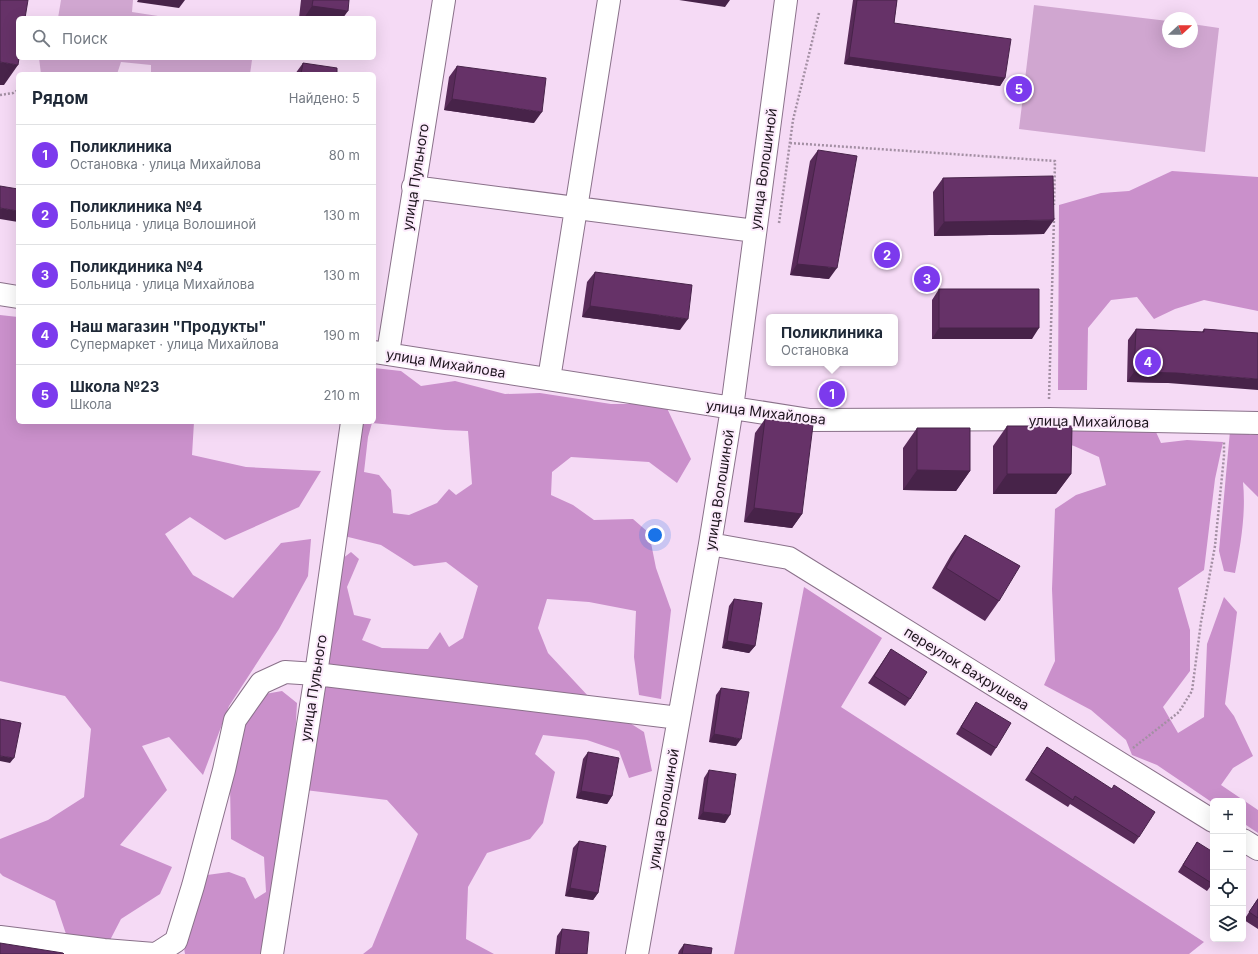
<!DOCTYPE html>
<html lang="ru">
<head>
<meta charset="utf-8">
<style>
  :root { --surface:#fff; --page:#f2f2f3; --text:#1f2937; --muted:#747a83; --line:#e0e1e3; --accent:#7c3aed }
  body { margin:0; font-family:Inter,sans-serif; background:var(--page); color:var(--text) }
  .controls { position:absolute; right:12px; bottom:12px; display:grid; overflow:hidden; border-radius:6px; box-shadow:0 4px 16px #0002 }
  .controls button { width:36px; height:36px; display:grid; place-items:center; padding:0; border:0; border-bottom:1px solid var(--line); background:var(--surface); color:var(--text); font:20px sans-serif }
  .compass { position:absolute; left:1162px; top:12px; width:36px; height:36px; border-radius:50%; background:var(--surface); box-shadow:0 4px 16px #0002; rotate:69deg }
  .you { position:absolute; left:655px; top:535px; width:14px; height:14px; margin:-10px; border:3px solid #fff; border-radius:50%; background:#1a73e8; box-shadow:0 0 0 6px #1a73e833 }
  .badge { display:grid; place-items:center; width:26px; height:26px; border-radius:50%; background:var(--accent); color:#fff; font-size:13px; font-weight:700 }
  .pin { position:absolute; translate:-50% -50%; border:2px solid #fff; box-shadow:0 1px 4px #0006 }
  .popup { position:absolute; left:766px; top:314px; width:132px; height:52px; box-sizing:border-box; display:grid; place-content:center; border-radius:6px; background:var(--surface); filter:drop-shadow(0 1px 3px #0005); font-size:13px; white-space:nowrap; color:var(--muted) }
  .popup b { font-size:15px; color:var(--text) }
  .popup::after { content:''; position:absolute; left:50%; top:100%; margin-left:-8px; border:8px solid transparent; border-top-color:var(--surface) }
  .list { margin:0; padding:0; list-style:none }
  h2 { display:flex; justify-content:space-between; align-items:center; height:52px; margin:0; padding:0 16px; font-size:17px }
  h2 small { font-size:13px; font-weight:400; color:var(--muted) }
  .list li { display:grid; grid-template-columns:26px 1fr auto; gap:12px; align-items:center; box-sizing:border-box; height:60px; padding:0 16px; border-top:1px solid var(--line) }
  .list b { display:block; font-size:15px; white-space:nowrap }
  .list p { margin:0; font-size:13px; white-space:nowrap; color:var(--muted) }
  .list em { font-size:13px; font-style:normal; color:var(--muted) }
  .icon { flex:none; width:22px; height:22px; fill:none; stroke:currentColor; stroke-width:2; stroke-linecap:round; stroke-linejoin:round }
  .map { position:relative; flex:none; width:1258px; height:954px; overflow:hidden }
  .search { position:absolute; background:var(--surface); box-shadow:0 4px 16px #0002; left:16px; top:16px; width:360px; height:44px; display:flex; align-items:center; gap:10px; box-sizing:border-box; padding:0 14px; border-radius:6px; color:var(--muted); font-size:15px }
  .panel { position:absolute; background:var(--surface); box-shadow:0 4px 16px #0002; left:16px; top:72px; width:360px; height:352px; border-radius:6px }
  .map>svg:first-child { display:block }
  .green { fill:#d0a6d0 }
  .forest { fill:#ca90cb; fill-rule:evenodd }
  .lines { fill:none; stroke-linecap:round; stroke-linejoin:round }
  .minor-casing { stroke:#8a718a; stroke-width:24 }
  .path { stroke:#a38fa3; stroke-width:2.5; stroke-dasharray:2 2; stroke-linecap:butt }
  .minor { stroke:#fff; stroke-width:22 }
  .wall { fill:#582b59 }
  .shaded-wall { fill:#472349 }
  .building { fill:#663268; stroke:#472349 }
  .labels { text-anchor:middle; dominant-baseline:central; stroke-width:4; stroke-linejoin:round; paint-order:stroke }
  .street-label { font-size:14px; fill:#1e151e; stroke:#fcebfc }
</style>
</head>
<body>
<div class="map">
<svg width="1258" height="954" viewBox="0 0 1258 954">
  <rect width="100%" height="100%" fill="#f5daf5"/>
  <path class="green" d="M61,0h72l-1,12 39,6h-113z
    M1034,5l134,16v21h24v-18l27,4 -14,124 -186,-23z
    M39,58h199l14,2 -2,14h-99v-9l-30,-3 -4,12h-76z"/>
  <path class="forest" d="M1172,171l86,6v134l-54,-11 -29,9 -21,10 -17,-22 -26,3 -23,28 -1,62h-29l1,-185 42,-12 28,-2z
    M0,315l18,2v105h176l-2,33 54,12 75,4 -22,36 -74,33 -35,-23 -25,17 28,41 40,23 48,-55 30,-4 -3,37 -29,53 -50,77 -26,69 -34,-38 -27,9 25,44 -47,55 52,22 -12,27 -39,25 -13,25 -40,-4 -13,-39 -52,-25 -3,-3v-34l48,-19 36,-23 7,-68 -26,-33 -65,-15z
    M374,368l27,3 20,15 34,-5 50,13 35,-1 71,11h54l26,55 -14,24 -28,-21 -78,-5 -19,15 -1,23 22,10 21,15 39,-1 16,14 7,35 15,42 -10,89 -22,-4 -5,-38 2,-46 -47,-9 -42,-3 -9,29 10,25 41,44 55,35 8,39 -23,7 -10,-27 -32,-11 -44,-5 -8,19 20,18 -12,51 -13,16 -43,14 -19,34 -2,52 28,15h-131l9,-7 46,-113 -31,-34 -82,-10 33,-228 13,-10 8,7 -12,28 7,28 17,4 -9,21 20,8 46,1 12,-17 9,15 14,-9 15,-52 -32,-24 -32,4 -33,-21 -37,-9 14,-114h16zM372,423l73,7 23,1 4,53 -16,11 -7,-6 -12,14 -28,12 -16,-2 -2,-23 -12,-15 -15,-3 4,-35z
    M1243,427l7,8 8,-1v63l-15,-15c3,31 -2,61 -8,91l-11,-2 -5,-20 11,-120z
    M1064,430l92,2 5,11 26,-3 36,2 -8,37 -11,91 -26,18 12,42v41l-27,36 15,26 26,-16 3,-73 17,-47 13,15 -12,92 9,12 19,40 -20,12 -12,17 37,25v23l-15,-10v-22h-30v2l-56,-38 -25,-10 -6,-15 -35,-30 -47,-25 11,-24 -3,-72 3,-80 21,-14 30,-10 -7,-28 -25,-11 -16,-5z
    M804,587l78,51 -41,69 363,235 -15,12h-455z
    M282,691l15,12 -2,37 -31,214h-79l-2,-12 24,-67 22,-3 16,6 10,21 11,-7 -2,-35 -33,-18 -1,-54 9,-47 14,-29 12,-15z"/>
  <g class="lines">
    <defs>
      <path id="minor" d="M413,187l342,44
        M0,294l18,3
        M374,352l436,68 239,-1 209,4
        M388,353l56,-353
        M549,379l60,-379
        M710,544l79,14 424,263
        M1243,840l15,9
        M0,937l104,13 50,4
        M156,954l20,-13 17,-55 31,-116 11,-50 26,-37 24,-11 31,2 363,44
        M272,954l44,-280 36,-252
        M637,954l73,-410 22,-136 54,-408"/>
    </defs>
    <use href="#minor" class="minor-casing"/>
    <path class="path" d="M0,95l13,-2 5,-3
      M790,143l265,18 -1,44
      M779,223l14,-103 26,-107
      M1049,399l5,-181
      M1133,748l46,-36 13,-21 9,-69 14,-76 9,-90v-15"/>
    <use href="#minor" class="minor"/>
  </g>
  <path class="wall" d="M301,0h48l-6,18h-44z
    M853,0h44l-3,23 111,55 -5,8 -156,-22z
    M303,63l34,11h-42z
    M457,66l77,57 -90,-13 5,-33z
    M818,150l11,129 -39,-4 20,-114z
    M943,178l101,56 -110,2 -1,-44z
    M595,272l85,58 -98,-13 5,-35z
    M939,289l93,50h-100v-39z
    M1136,329l66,3 2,-3 54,4 -90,50 -41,-1 1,-42z
    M765,419l37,95 -10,14 -48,-6 11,-89z
    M1007,426l64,48 -15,20h-63v-48z
    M917,428l53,43 -14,20 -53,-1v-42z
    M965,535l34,66 -14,20 -53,-33 19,-33z
    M734,599l21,47 -6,7 -27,-5 7,-42z
    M891,649l19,50 -5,7 -37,-23z
    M721,688l15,58 -27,-4 7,-47z
    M976,702l20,46 -5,8 -35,-22z
    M1047,747l92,90 -5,7 -64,-40 -2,3 -43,-27z
    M588,752l24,44 -5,8 -31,-6 7,-39z
    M709,770l16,53 -27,-4 6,-41z
    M579,841l19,52 -5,7 -28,-4 8,-48z
    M1197,842l16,41 -6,8 -29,-19z
    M1258,898v31l-14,-9z
    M562,929l25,25h-32l2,-18z
    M684,944l27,10h-33l1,-3z"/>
  <path class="shaded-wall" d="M138,0h47l-6,8 -42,-6z
    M679,0h51l-5,7z
    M312,6l36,5 -5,7h-39z
    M849,57l156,21 -5,8 -156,-22z
    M0,62l18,3 -14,20h-4z
    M452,99l90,13 -8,11 -90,-13z
    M0,208l18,3v11l-18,-3z
    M1054,220l-10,14 -110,2 10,-14z
    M797,264l40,4 -8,11 -39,-4z
    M590,306l98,13 -8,11 -98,-13z
    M939,328h100l-7,11h-100z
    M1134,372l42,1 82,6v11l-90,-7 -41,-1z
    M917,470l53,1 -14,20 -53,-1z
    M1007,474h64l-15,20h-63z
    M754,508l48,6 -10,14 -48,-6z
    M727,641l28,5 -6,7 -27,-5z
    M714,734l27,5 -5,7 -27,-4z
    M0,756l14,2 -4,5 -10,-2z
    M581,791l31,5 -5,8 -31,-6z
    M703,812l27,3 -5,8 -27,-4z
    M570,888l28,5 -5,7 -28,-4z"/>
  <path class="building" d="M0,0h28l-3,18h-7v40h1l-1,7 -18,-3z
    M313,0h36l-1,11 -36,-5z
    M857,0h40l-3,23 117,16 -6,39 -156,-21z
    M303,63l34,5v6h-36z
    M457,66l89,12 -4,34 -90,-13z
    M818,150l39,6 -20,112 -40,-4z
    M1053,176l1,44 -110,2 -1,-44z
    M0,186l18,3v22l-18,-3z
    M595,272l97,13 -4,34 -98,-13z
    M939,289h100v39h-100z
    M1136,329l68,3v-3l54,4v46l-82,-6 -42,-1z
    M765,419l48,6 -11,89 -48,-6z
    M1007,426h65l-1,48h-64z
    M917,428h53v43l-53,-1z
    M965,535l55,31 -21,35 -53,-33z
    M734,599l28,4 -7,43 -28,-5z
    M891,649l36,23 -17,27 -36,-23z
    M721,688l28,4 -8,47 -27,-5z
    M976,702l35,21 -15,25 -35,-21z
    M0,719l21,4 -7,35 -14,-2z
    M1047,747l65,42 2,-4 41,27 -16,25 -64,-41 -2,4 -42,-28z
    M588,752l31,6 -7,38 -31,-5z
    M709,770l27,4 -6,41 -27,-3z
    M579,841l27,5 -8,47 -28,-5z
    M1197,842l16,10v32l-30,-19z
    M1258,899v19l-9,-6z
    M562,929l27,3 -2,22h-28z
    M0,943l63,10 1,1h-64z
    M684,944l28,4 -1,6h-29z"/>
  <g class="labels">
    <g class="street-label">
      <text transform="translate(763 169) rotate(-82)">улица Волошиной</text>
      <text transform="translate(415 177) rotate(-81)">улица Пульного</text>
      <text transform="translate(446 363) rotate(9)">улица Михайлова</text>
      <text transform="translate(766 412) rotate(7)">улица Михайлова</text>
      <text transform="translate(1089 421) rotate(1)">улица Михайлова</text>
      <text transform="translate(719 490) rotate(-81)">улица Волошиной</text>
      <text transform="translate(967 668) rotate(32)">переулок Вахрушева</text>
      <text transform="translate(313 688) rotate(-81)">улица Пульного</text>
      <text transform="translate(663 809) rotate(-80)">улица Волошиной</text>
    </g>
  </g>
</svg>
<div class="controls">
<button>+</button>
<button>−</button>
<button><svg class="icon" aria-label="locate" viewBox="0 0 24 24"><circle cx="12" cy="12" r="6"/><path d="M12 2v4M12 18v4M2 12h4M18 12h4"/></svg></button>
<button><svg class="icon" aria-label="layers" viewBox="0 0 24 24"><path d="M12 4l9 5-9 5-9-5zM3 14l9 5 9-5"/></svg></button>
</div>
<svg class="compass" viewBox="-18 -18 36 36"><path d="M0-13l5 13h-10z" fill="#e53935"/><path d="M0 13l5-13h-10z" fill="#747a83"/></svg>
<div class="you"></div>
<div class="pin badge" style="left:832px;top:394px">1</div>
<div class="popup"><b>Поликлиника</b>Остановка</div>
<div class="pin badge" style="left:887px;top:255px">2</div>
<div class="pin badge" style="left:927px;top:279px">3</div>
<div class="pin badge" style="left:1148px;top:362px">4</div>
<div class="pin badge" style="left:1019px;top:89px">5</div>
<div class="search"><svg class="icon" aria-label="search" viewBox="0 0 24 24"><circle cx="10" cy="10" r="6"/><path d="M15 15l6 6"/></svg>Поиск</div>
<section class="panel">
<h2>Рядом<small>Найдено: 5</small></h2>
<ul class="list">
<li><span class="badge">1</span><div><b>Поликлиника</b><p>Остановка · улица Михайлова</p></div><em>80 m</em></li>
<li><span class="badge">2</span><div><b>Поликлиника №4</b><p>Больница · улица Волошиной</p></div><em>130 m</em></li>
<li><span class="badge">3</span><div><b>Поликдиника №4</b><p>Больница · улица Михайлова</p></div><em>130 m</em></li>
<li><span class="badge">4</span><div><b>Наш магазин &quot;Продукты&quot;</b><p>Супермаркет · улица Михайлова</p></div><em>190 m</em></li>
<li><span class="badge">5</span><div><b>Школа №23</b><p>Школа</p></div><em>210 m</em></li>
</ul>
</section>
</div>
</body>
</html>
